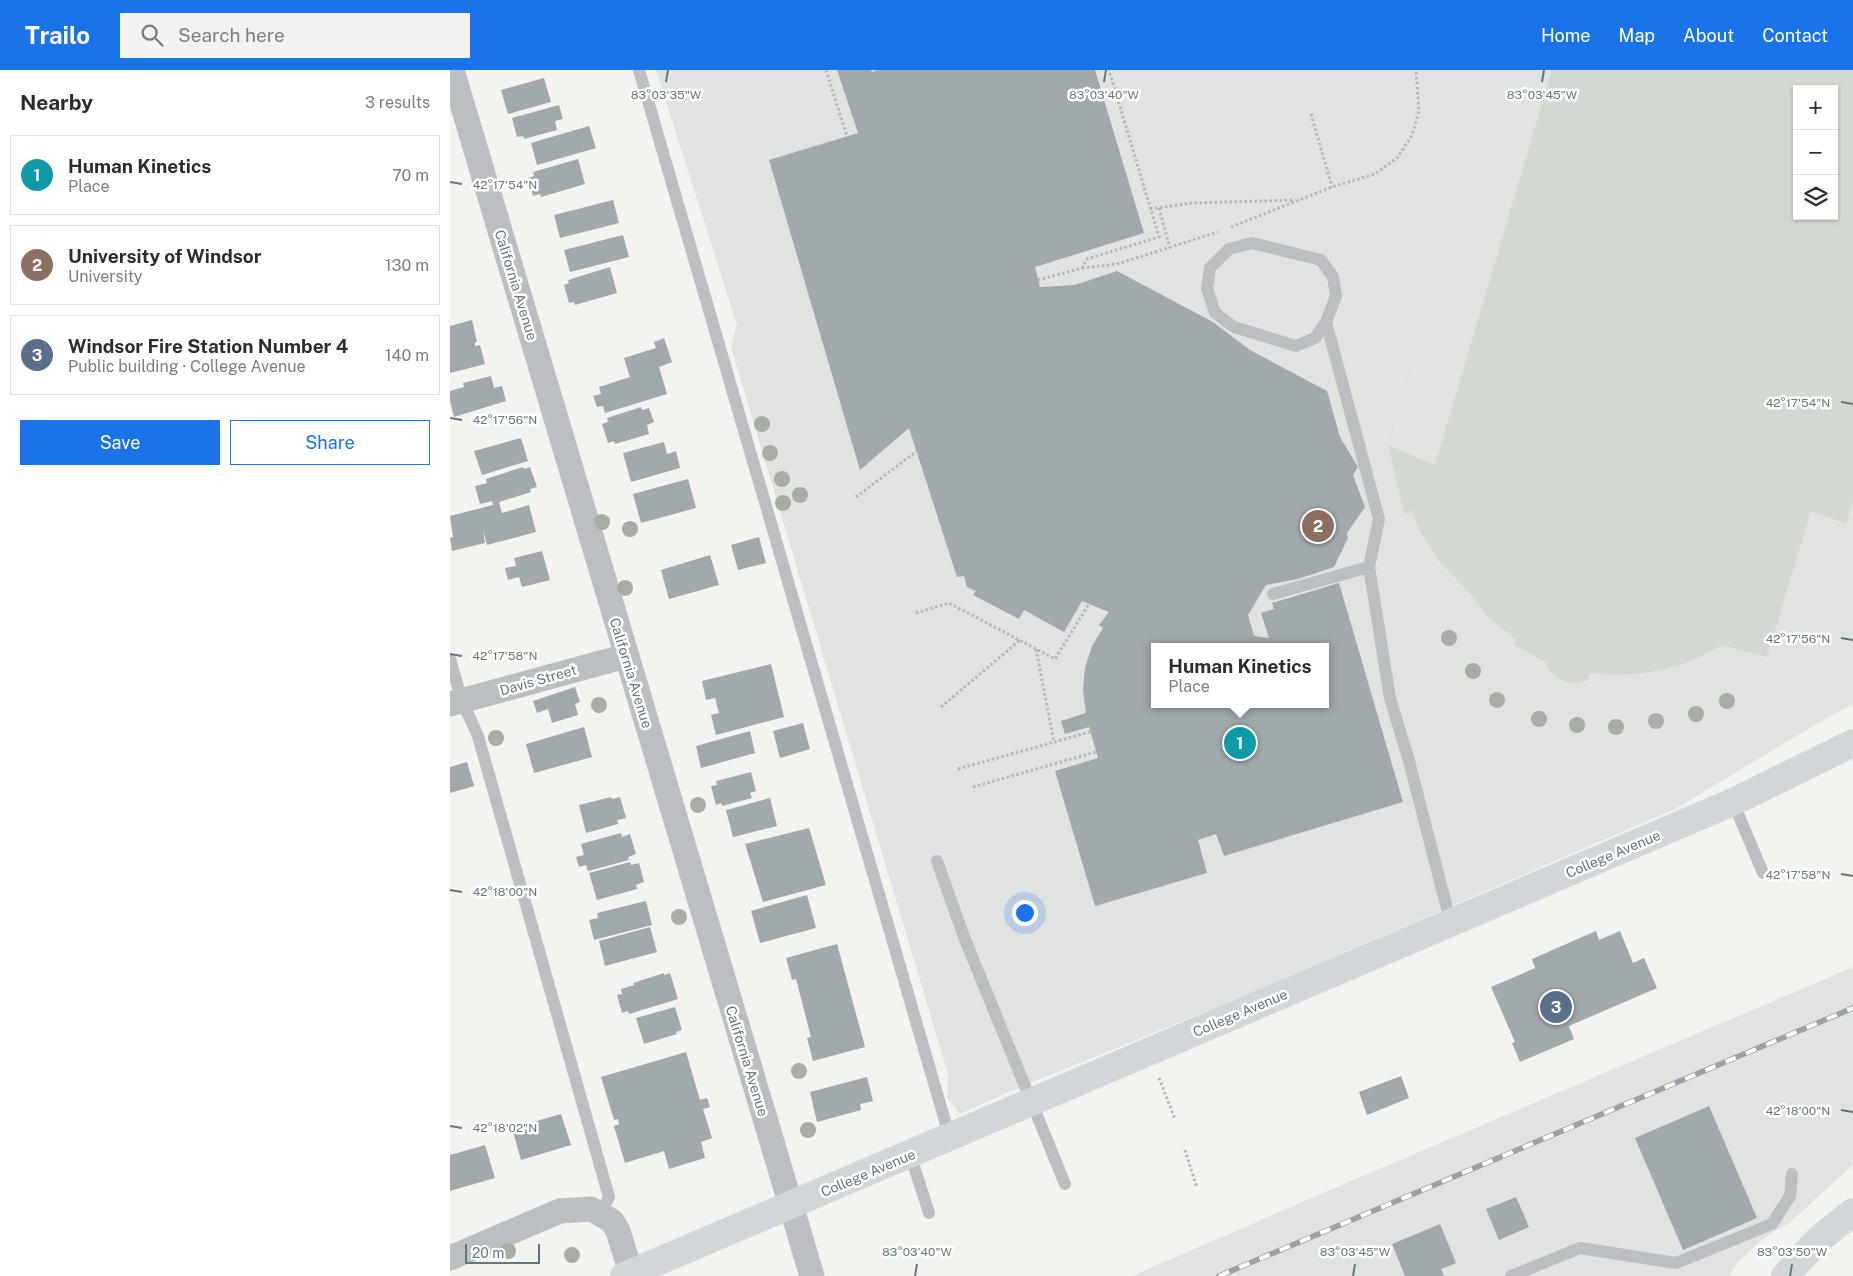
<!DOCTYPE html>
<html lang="en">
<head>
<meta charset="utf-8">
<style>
  :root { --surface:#fff; --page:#f2f2f3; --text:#2b2b33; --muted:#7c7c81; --line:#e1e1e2; --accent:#1a73e8 }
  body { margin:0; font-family:"Public Sans",sans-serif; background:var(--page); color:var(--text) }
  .controls { position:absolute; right:15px; top:15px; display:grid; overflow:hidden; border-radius:0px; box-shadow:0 1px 4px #0004 }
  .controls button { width:45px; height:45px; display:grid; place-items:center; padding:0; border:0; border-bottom:1px solid var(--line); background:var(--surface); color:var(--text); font:25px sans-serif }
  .scale { position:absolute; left:15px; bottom:12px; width:75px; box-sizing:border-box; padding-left:5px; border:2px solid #66767e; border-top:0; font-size:14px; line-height:18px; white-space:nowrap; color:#66767e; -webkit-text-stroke:4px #fff; paint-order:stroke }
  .you { position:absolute; left:574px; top:842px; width:18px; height:18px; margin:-12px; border:4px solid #fff; border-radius:50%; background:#1a73e8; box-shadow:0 0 0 8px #1a73e833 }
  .badge { display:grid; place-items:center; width:32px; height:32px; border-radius:50%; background:var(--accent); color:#fff; font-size:16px; font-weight:700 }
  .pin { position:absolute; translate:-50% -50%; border:2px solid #fff; box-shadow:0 1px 5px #0006 }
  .popup { position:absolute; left:701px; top:573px; width:178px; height:65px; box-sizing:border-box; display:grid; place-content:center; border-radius:0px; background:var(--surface); filter:drop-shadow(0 1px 4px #0005); font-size:16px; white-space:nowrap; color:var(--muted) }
  .popup b { font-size:19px; color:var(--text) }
  .popup::after { content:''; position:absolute; left:50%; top:100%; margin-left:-10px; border:10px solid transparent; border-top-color:var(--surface) }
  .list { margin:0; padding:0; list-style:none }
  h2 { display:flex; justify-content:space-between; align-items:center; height:65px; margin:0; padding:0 20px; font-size:21px }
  h2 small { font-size:16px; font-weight:400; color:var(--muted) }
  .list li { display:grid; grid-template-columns:32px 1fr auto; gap:15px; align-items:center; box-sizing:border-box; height:80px; margin:0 10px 10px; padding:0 10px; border:1px solid var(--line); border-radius:0px }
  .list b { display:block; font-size:19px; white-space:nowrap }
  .list p { margin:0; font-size:16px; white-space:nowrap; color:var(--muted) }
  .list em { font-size:16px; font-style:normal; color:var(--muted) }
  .actions { display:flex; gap:10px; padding:15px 20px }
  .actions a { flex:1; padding:11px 0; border:1px solid var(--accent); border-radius:0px; text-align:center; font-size:18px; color:var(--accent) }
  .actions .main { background:var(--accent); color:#fff }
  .icon { flex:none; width:28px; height:28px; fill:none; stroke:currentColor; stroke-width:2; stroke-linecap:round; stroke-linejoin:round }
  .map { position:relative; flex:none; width:1403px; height:1206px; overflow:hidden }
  header { display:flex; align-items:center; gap:30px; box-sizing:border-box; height:70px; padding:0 25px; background:var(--accent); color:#fff }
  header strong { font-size:24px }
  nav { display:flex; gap:28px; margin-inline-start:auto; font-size:18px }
  .search { width:350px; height:45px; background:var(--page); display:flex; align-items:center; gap:12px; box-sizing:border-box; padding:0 18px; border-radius:0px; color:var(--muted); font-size:19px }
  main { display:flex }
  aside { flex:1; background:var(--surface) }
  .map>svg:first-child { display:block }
  .built { fill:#e1e3e0; fill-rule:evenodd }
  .green { fill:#d3d8d0; fill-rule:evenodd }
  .building { fill:#a1a9ad; fill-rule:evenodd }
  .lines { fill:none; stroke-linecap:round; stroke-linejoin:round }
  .path { stroke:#b5b8ba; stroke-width:3; stroke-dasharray:2.5 2.5; stroke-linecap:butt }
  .lane { stroke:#bbbfc2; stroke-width:12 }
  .street { stroke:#bbbfc2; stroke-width:25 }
  .secondary { stroke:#d1d6d9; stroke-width:28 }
  .rail-casing { stroke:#9ba2a6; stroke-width:5.5 }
  .rail { stroke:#fff; stroke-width:4; stroke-dasharray:11; stroke-linecap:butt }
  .tree { fill:#a7aea3 }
  .ticks { fill:none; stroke:#66767e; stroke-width:2 }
  .labels { text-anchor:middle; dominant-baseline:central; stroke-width:5; stroke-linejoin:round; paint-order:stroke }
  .street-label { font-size:14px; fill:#66767e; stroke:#fff }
  .ticks-label { font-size:12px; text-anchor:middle; fill:#66767e; stroke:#fff; stroke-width:5; stroke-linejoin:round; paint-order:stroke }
</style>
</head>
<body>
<header>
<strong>Trailo</strong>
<div class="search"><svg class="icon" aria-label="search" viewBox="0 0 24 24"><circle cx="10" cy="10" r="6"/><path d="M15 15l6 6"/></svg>Search here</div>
<nav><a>Home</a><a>Map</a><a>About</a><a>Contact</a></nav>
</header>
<main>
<aside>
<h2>Nearby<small>3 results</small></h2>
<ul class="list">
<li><span class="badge" style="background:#0f9aa8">1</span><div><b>Human Kinetics</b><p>Place</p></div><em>70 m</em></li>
<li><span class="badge" style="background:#8d6e63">2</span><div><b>University of Windsor</b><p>University</p></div><em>130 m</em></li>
<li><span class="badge" style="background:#5c6f8a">3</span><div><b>Windsor Fire Station Number 4</b><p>Public building · College Avenue</p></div><em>140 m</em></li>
</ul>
<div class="actions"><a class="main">Save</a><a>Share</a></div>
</aside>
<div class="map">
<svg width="1403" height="1206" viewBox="0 0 1403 1206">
  <rect width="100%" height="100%" fill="#f3f3f0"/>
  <path class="built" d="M206,0h1197v634l-40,22 -138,83 -419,182 -249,102 -47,21 -13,-16 1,-24 -217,-727 6,-22zM1347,19h37v127h-37zM705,577h170v57h-170z
    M1403,897v198l-65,59 -23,13 -26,24 -10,15h-597l184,-80z"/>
  <path class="green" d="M1048,0l-110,375 47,20 117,-395h301v430l-7,24 -35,-13 -44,146 -45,-12c-43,26 -83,33 -132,28l-2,7c-18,6 -31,2 -41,-13l1,-4 -34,-18 2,-6 -27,-21 -22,-28 -30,-31 -19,-32 -6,-16 -8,3 -16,-70zM1347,19h37v127h-37z"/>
  <path class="building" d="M387,0h34l1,2 7,-2h216l49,163 -109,34 5,20 35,-2 42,-14 96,51 37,28 77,41 13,46 18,30 -5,8 12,32 -18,26 1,5 -14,29 -36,12 -32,6 -18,30 6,21 15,2 -8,-25 13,-4 -2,-6 67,-20 64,219 -179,54 -8,-22 -18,6 9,33 -112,33 -40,-135 43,-13 -9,-31 -24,7 -4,-13 25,-8 -3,-23 2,-22 7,-22 11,-18 -4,-3 10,-13 -27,-11 -18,31 -40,-22 -5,9 -46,-24 3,-4 -9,-4 -3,-11 -7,1 -48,-149 -49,42 -91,-310 89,-27zM705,577h170v57h-170z
    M94,8l7,24 -43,12 -7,-24z
    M109,35l4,14 -8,2 2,9 -33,9 -1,-3 -6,1 -5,-19z
    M139,56l7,22 -59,17 -6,-22z
    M128,89l7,25 -44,13 -1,-3 -7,2 -5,-18 6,-2 -1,-4z
    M163,130l6,23 -59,15 -6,-23z
    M173,165l6,22 -59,15 -6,-22z
    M160,197l7,26 -42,12 -1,-3 -5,1 -5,-18 5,-2 -1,-3z
    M22,250l5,22h-2v4l5,-1 5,19 -35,9v-47z
    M214,268l8,24 -13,5 8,27 -62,19 -2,-7 -6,1 -4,-11 8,-2 -2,-7 31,-10 -6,-19 32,-10 -2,-6z
    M41,306l3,12 8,-2 4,15 -52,16 -4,-16v-10l14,-4 -1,-4z
    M191,337l1,3 7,-2 5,14 -7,3 2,9 -34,10 -1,-3 -6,2 -6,-19 6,-2 -1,-4z
    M71,368l7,23 -46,14 -8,-24z
    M214,372l3,12 9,-3 4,17 -49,14 -8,-29z
    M73,397l1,2 6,-2 7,20 -7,2 1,3 -32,10 3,11 27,-8 7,27 -49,13 -4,-15 2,13 -33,8 -2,-13 3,-1 -3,-21 43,-11 -1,-4 -12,3 -5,-18 12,-3 -1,-4z
    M238,409l8,29 -55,15 -8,-29z
    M309,467l7,26 -28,7 -7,-25z
    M92,481l8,29 -28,7 -3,-10 -11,3 -3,-12 11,-2 -2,-8z
    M260,485l9,30 -50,14 -8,-29z
    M321,594l13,53 -68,18 -5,-20 8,-2 -4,-15 -9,2 -4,-19z
    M125,617l5,15 -5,2 3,11 -26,8 -4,-14 -11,4 -4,-12z
    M353,653l7,26 -30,9 -7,-27z
    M134,657l8,30 -58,16 -8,-29z
    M300,661l5,22 -54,15 -5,-22z
    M17,692l7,24 -24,7v-26z
    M301,702l5,19 -6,2 2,5 -30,8 -1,-3 -5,2 -5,-19 6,-1 -1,-4z
    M161,727l1,2 8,-2 6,21 -9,2 1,4 -32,9 -7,-28z
    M320,728l7,28 -44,11 -7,-27z
    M359,758l17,57 -63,17 -18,-58z
    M171,763l1,4 8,-3 6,20 -8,3 1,3 -41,11 -2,-6 -7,2 -3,-10 8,-2 -3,-11z
    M180,792l1,3 8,-2 5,19 -8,3 1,4 -40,11 -8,-27z
    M357,825l9,33 -56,15 -9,-32z
    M196,831l6,24 -58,15 -5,-20 9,-2 -1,-5z
    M200,857l7,25 -52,14 -6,-25z
    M1146,861l3,9 21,-9 13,32 11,-5 13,30 -88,38 5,13 -54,23 -8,-19 3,-1 -24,-55 44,-19 -3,-9z
    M387,874l28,103 -52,14 -6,-23 4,-1 -15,-58 -4,1 -6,-22z
    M214,903v2l6,-2 8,26 -49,15 -1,-3 -6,2 -5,-18 5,-1 -1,-5 13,-4 -1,-2z
    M225,937l7,23 -6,2 1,2 -33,10 -8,-26z
    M236,982l14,48 7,-2 3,9 -7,2 9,29 -11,4 4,16 -36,11 -5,-18 -39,12 -11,-37 5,-2 -1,-5 -4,1 -13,-43z
    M951,1006l8,22 -42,17 -8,-23z
    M417,1007l6,24 -13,3 1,6 -44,12 -7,-30z
    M1259,1036l48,112 -74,32 -48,-112z
    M111,1044l10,31 -50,15 -9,-32z
    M35,1075l10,33 -45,13v-36z
    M1066,1127l13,30 -30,13 -13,-31z
    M990,1154l16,39 -15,6 3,7h-39l-13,-32z"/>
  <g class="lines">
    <path class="path" d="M376,0l21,66
      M426,0v1
      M861,44l21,73
      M709,138l11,40
      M700,139l42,-6 103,-3
      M781,157l101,-40 43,-13 23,-17 14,-22 7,-24 -3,-41
      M632,198l35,-4 101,-32
      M588,210l44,-12 5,-9 72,-22 -50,-167
      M406,427l61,-46
      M466,543l33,-10 106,56 34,-55
      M586,579l18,93
      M491,637l79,-67
      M508,699l132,-37
      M523,717l123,-35
      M709,1008l16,41
      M735,1080l12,38"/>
    <path class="lane" d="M189,0l311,1068
      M802,173l69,17 12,17 3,19 -10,26 -11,16 -19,8 -62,-19 -19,-14 -8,-25 3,-20 19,-19z
      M876,252l53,197 -10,48 21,131 19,63 42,163
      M823,524l96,-27
      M0,589l12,42 16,35 131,461 -9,17
      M1283,732l30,71
      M487,791l27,76 101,247
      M460,1084l19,59
      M1061,1206l69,-28 96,15 96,-39 18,-28 2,-22"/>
    <path class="street" d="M2,0l360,1206
      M0,634l176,-48
      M0,1188l110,-47 31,-2 21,12 6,10 13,42"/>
    <path class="secondary" d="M174,1206l1109,-474 120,-59
      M1335,1206l33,-36 35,-28"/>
    <defs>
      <path id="rail" d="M769,1206l634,-268"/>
    </defs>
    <use href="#rail" class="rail-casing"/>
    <use href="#rail" class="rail"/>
  </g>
  <g class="tree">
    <circle cx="312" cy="354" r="8"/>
    <circle cx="320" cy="383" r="8"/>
    <circle cx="332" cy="409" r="8"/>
    <circle cx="350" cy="425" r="8"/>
    <circle cx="333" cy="433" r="8"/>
    <circle cx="152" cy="452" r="8"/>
    <circle cx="180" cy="459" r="8"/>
    <circle cx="175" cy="518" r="8"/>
    <circle cx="999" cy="568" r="8"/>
    <circle cx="1023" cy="601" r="8"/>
    <circle cx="1047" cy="630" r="8"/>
    <circle cx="1277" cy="631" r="8"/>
    <circle cx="149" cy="635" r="8"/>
    <circle cx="1246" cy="644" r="8"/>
    <circle cx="1089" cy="649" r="8"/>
    <circle cx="1206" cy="651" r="8"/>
    <circle cx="1127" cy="655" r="8"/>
    <circle cx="1166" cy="657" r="8"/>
    <circle cx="46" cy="668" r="8"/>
    <circle cx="248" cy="735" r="8"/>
    <circle cx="229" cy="847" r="8"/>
    <circle cx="349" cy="1001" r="8"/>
    <circle cx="358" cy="1060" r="8"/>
    <circle cx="58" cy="1181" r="8"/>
    <circle cx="122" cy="1185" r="8"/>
  </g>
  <path class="ticks" d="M216,12l2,-12M654,12l2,-12M1092,12l2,-12M0,112l12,2M1391,332l12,2M0,348l12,2M1391,568l12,2M0,584l12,2M1391,804l12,2M0,820l12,2M1391,1040l12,2M0,1056l12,2M465,1206l2,-12M903,1206l2,-12M1340,1206l2,-12"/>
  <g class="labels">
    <g class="street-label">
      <text transform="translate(66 215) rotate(73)">California Avenue</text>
      <text transform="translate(181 603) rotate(73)">California Avenue</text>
      <text transform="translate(88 610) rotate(-16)">Davis Street</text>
      <text transform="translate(1163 784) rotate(-23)">College Avenue</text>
      <text transform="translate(790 943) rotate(-23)">College Avenue</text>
      <text transform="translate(297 991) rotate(73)">California Avenue</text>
      <text transform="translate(418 1103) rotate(-23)">College Avenue</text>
    </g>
  </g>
  <g class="ticks-label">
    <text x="216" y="29">83°03'35"W</text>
    <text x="654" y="29">83°03'40"W</text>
    <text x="1092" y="29">83°03'45"W</text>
    <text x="55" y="119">42°17'54"N</text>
    <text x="1348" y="337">42°17'54"N</text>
    <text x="55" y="354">42°17'56"N</text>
    <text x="1348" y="573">42°17'56"N</text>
    <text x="55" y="590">42°17'58"N</text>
    <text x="1348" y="809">42°17'58"N</text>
    <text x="55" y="826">42°18'00"N</text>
    <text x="1348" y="1045">42°18'00"N</text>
    <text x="55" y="1062">42°18'02"N</text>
    <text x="467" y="1186">83°03'40"W</text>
    <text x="905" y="1186">83°03'45"W</text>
    <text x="1342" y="1186">83°03'50"W</text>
  </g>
</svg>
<div class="controls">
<button>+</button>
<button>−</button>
<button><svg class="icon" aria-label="layers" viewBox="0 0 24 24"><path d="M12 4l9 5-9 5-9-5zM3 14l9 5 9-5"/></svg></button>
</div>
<div class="scale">20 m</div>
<div class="you"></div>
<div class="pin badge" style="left:790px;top:673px;background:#0f9aa8">1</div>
<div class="popup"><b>Human Kinetics</b>Place</div>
<div class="pin badge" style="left:868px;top:456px;background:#8d6e63">2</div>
<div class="pin badge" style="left:1106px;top:937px;background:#5c6f8a">3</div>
</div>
</main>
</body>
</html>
